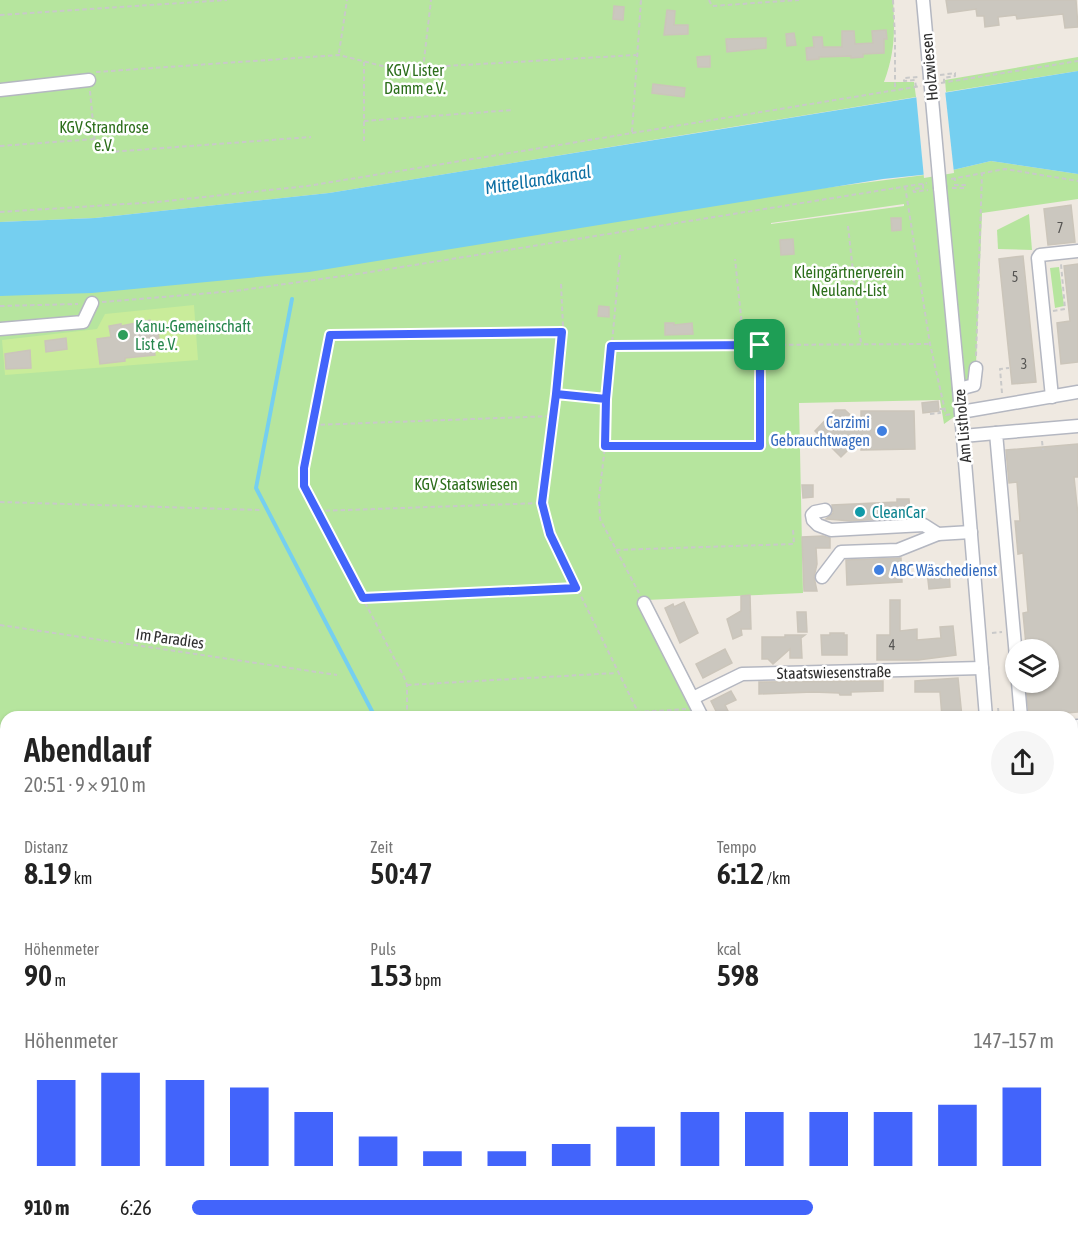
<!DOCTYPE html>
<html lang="de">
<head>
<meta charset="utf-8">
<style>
	:root { --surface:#fff; --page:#f6f6f6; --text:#222; --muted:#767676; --accent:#4264fb }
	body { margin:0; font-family:"Asap Condensed",sans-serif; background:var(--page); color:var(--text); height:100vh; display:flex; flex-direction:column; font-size:22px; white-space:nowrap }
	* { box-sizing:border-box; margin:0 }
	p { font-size:20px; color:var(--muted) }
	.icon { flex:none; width:33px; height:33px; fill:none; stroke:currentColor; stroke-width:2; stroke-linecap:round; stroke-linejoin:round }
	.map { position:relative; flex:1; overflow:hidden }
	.side { position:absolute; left:0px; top:711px; width:1078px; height:531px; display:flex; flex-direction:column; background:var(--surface); border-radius:18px 18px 0 0; box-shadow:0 2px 4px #0004 }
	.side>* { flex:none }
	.fabs { position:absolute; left:1005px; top:639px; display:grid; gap:12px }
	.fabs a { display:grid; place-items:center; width:54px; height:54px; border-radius:50%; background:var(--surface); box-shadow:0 2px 4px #0004; font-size:30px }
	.pin { position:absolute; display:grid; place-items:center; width:51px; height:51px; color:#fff; margin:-26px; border-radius:12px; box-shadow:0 3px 9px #0006 }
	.round { display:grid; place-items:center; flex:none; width:63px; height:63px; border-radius:32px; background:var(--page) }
	.headline { display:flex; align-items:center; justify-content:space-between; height:102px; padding:0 24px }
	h1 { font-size:33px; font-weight:600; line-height:45px }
	.metrics { display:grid; grid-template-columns:repeat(3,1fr); gap:9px; height:102px; padding:6px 24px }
	.metrics div { display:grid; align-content:center }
	.metrics b { font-size:30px; font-weight:600 }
	.metrics small { font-size:16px; font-weight:400 }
	.metrics p { font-size:16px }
	.chart { height:168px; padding:12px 24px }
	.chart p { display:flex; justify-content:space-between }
	.chart svg { width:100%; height:108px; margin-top:6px; stroke:var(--accent); stroke-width:6 }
	ul { padding:0 24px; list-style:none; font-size:20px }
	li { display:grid; grid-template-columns:96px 72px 1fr; align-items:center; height:45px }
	li i { height:15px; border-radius:8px; background:var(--accent) }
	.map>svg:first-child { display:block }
	.industrial { fill:#e3e1e8 }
	.education { fill:#f0e6d1 }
	.green { fill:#b6e59e; fill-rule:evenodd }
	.pitch { fill:#c9ec9a }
	.water { fill:#75cff0 }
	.pier { fill:#efe9e1 }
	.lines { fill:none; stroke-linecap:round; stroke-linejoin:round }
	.stream { stroke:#75cff0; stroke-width:4 }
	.building { fill:#cbc7bf; stroke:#cbc5ba; stroke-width:1.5 }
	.minor-casing { stroke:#b4b7c1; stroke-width:15 }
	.path { stroke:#c9c9c9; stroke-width:2; stroke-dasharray:4.5 3; stroke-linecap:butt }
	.minor { stroke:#fff; stroke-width:12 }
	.minor-bridge-casing { stroke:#b4b7c1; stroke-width:15; stroke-linecap:butt }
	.minor-bridge { stroke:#fff; stroke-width:12 }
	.route-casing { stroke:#fff; stroke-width:12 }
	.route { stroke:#4264fb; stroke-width:8 }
	.leisure-dot { fill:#2e9e5b; stroke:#fff; stroke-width:2 }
	.shop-dot { fill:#3f7fe0; stroke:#fff; stroke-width:2 }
	.culture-dot { fill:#0f9aa8; stroke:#fff; stroke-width:2 }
	.labels { text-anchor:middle; stroke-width:5; stroke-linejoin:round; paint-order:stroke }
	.number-label { font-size:14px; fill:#555452 }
	.street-label { font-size:16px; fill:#2e2e2e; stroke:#fff }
	.park-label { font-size:16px; fill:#2c6e1b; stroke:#fff }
	.leisure-label { font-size:16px; fill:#27864d; stroke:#fff; text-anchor:start }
	.shop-label { font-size:16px; fill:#366cbe; stroke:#fff; text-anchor:end }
	.culture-label { font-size:16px; fill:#0d838f; stroke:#fff; text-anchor:start }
	.water-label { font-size:18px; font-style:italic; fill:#0d6fa3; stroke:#fff }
</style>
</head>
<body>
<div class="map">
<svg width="1078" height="1242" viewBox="0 0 1078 1242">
	<rect width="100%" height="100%" fill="#efe9e1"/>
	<!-- industrial -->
	<path class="industrial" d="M114,1236h412l1,6h-435z"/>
	<!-- education -->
	<path class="education" d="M526,1236h102l3,6h-104z"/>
	<!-- green -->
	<g class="green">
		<path d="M0,0h893c2,31 2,52 -9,82h30l2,15 -587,96 -234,25 -95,4z"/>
		<path d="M1078,57v14l-132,21 -1,-12z"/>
		<path d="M991,161l87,13v25l-96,14 -6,152 -2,20 -15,4 2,23 -17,12 -4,-24 -141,3 4,190 -157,7 -9,4 57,113h-688v257l-6,-1v-678l940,-122zM904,204v2l-133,18v-1z"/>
		<path d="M1029,214l3,36 -34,-1 -1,-19z"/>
		<path d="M1059,267l5,39 -9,2 -5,-40z"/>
		<path d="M1078,1027v75l-5,1v-75z"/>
		<path d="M0,1028l6,1v72l-6,-1z"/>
		<path d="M0,1174l6,1v40l-6,1z"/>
		<path d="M6,1219v17h108l-22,6h-92v-21z"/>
		<path d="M628,1236h301l1,6h-299z"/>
	</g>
	<!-- pitch -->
	<path class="pitch" d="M194,305l4,55 -193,15 -3,-35 95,-11 8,-15z"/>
	<!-- water -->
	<path class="water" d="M1078,71v103l-87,-13 -51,12 -57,6 -574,93 -217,21 -92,3v-74l95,-4 234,-25z"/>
	<!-- pier -->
	<path class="pier" d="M945,90l9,83 -30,5 -8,-84z"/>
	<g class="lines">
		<!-- stream -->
		<path class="stream" d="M292,299l-36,189 119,229"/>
	</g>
	<!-- building -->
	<g class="building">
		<path d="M946,0h130l2,27 -13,1 -2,-14 -46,5 -1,-4 -18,2 1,8 -14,2 -1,-11h-7l-1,-7 -28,4z"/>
		<path d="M614,6l10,1 -1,13 -10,-1z"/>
		<path d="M667,10l8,1 -1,14h14v9l-24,1z"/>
		<path d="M886,30l1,9h-3v14l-21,1v3l-12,1v-2l-32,1v2l-12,1 -1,-12 8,-1 -1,-10h9l1,10h19v-16h12l1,13 18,-1 -1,-12z"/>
		<path d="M794,33l2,12 -9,1 -1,-12z"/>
		<path d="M766,38v10l-39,4 -1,-13z"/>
		<path d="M710,56v11h-12l-1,-10z"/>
		<path d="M653,84l32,4 -1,9 -32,-4z"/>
		<path d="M1071,205l4,37 -27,3 -4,-36z"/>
		<path d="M891,218h10v12l-9,1z"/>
		<path d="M793,239l1,15 -13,1 -1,-15z"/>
		<path d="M1023,256l13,126 -24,2 -13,-125z"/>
		<path d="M1078,264v98l-17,2 -4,-41 13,-2 -6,-55z"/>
		<path d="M599,306l10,1v10l-11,-1z"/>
		<path d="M150,320l1,2h6l2,17 -6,1 2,15 -30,3v3l-25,3 -3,-25 14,-2 -2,-11 12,-2v2z"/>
		<path d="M665,323h9v2l18,-2 1,11 -28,1z"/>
		<path d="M66,338l1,11 -21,3 -1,-11z"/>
		<path d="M30,350l1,18 -25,1 -1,-15z"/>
		<path d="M938,401l1,10 -16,2 -1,-10z"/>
		<path d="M835,410h10l16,15v-14h53l1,38 -54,1v-13l-20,20 -26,-26z"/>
		<path d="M1078,444v33h-4l4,38v197l-49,4 -3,-32 22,-2v-32h-16l-1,-6 -5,1 -3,-32 5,-1 -5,-59 -5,1 -3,-33h5l-3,-39 -8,1 -3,-33z"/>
		<path d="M802,485h11v12l-10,1z"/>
		<path d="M897,499h12l1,12 -16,1v6l-43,3 -25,-2 7,-6 -1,-8 65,-3z"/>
		<path d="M823,536l7,2v10h-14l1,16 -3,13 3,14h-13l-2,-54z"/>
		<path d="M901,558l1,24 -55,3 -1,-25z"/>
		<path d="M949,569l1,18 -21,2 -2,-18z"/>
		<path d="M750,595l1,34h-10l1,6 -9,4 -6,-20 14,-8v-15z"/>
		<path d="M890,600h10v31l17,-2v11l24,-2 -1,-11 13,-1 3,29 -38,5h-41v-25h13z"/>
		<path d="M684,602l14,31 -18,10 -15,-35 8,-4 1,3z"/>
		<path d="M797,612h9l1,20h-9z"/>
		<path d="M830,633h14v2h3v20h-25l-1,-20h9z"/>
		<path d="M785,635h20l-4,3 1,20h-12v-9l-17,15 -5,-5h-6v-22h23z"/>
		<path d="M725,649l7,14 -29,15 -7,-14z"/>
		<path d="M958,678l4,39h-20l-2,-25h-25v-11z"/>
		<path d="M883,681v10l-32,1v3h-11l-1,-2 -26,-1 -54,2v-12z"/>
		<path d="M731,691l5,9 -11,5 6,12h-12l-8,-16z"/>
	</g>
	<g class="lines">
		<defs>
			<g id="minor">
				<path d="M923,0l7,77"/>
				<path d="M0,90l89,-10"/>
				<path d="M940,188l19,201 27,328"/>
				<path d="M0,329l83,-7 9,-19"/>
				<path d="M959,389l15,-4 2,-17"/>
				<path d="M1052,397l-14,-139 2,-3 38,-4"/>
				<path d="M961,412l117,-20"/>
				<path d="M963,436l33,-3"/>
				<path d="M825,510l-10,2 -3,3 1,5 5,5 13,5 93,-5 14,9 33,-2"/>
				<path d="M822,577l19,-25 57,-2 40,-16"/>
				<path d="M644,603l58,114"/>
				<path d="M1016,657l-20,-224 82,-7"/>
				<path d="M1018,682l3,35"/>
				<path d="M693,698l49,-24 240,-6"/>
				<path d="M1072,727l6,-1"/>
				<path d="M1072,768l6,1"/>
				<path d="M0,1023l6,1"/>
				<path d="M0,1114l6,6"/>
				<path d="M202,1236l44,2"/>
				<path d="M352,1236l1,6"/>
				<path d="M517,1236v6"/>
				<path d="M615,1236l1,6"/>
				<path d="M1054,1236v6"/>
				<path d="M123,1242l20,-6"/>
				<path d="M187,1242l3,-6"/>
				<path d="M1023,1242l21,-6"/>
			</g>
		</defs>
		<!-- minor casing -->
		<use href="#minor" class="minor-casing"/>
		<!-- path -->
		<g class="path">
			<path d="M709,0l3,6 87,-6"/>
			<path d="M893,0l2,37v52"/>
			<path d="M0,15l227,-15"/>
			<path d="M339,53l8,-53"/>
			<path d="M423,69l8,-69"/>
			<path d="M96,72l243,-17 55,14 242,-14"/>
			<path d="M940,75l15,-2v3l-11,2v4"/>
			<path d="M941,83l137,-22"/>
			<path d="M916,87l-1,-7 -11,1v-3l15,-1"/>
			<path d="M90,91l5,53 15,8 201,-15"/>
			<path d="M364,121l149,-11"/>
			<path d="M632,132l9,-132"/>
			<path d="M364,141v-79"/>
			<path d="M0,146l95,-7"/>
			<path d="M951,179l54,-10 73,12"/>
			<path d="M923,184v4l-10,1 1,3 14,-2"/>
			<path d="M905,186l25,158 16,71 5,-1"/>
			<path d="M952,188h13v-3h-10v-7"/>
			<path d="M0,212l157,-10 150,-16 614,-100"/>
			<path d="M848,226l13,118"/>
			<path d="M620,255l-13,144 -2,47 -6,51 1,22 39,74"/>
			<path d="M561,284l2,42 -21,177 4,22 92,187 48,-3"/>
			<path d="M102,302l133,-11 129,-18 563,-90"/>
			<path d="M0,306l78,-2"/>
			<path d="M1053,311l12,-2 -4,-45"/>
			<path d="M744,345l186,-1"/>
			<path d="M760,345l1,101"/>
			<path d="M611,346l133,-1 -9,-86"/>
			<path d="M976,356l6,-183"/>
			<path d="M1002,393l-2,-24 9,-1"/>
			<path d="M556,394l51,5"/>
			<path d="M930,414l10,-1 -1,-4h6"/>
			<path d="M313,425l240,-9"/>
			<path d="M1042,441l1,9"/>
			<path d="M605,446l188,-1"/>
			<path d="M0,502l260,8"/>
			<path d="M318,511l224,-8"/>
			<path d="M616,550l178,-6 -1,-14"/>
			<path d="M363,598l213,-10"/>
			<path d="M0,625l337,50"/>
			<path d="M992,633l10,-1"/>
			<path d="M407,685l209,-12"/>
			<path d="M998,708l1,9"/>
			<path d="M407,717v-32l-3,-8 -100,-191v-18l26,-133 232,-3"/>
			<path d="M0,914l6,1"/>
			<path d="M1072,1040h6"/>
			<path d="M0,1072l6,1"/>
			<path d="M0,1087h1"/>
			<path d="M633,1236l3,6"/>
			<path d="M760,1236l2,6"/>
			<path d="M634,1239l7,-3"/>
			<path d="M11,1242l16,-6"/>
			<path d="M61,1242l19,-6"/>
		</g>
		<!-- minor -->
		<use href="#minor" class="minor"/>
		<defs>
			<path id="minor-bridge" d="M930,77l10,111"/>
		</defs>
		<!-- minor-bridge casing -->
		<use href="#minor-bridge" class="minor-bridge-casing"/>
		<!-- minor-bridge -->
		<use href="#minor-bridge" class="minor-bridge"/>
	</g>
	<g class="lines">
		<defs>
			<path id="route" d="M760,345l-149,1 -5,53 -50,-5 -14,109 8,31 26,54 -213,10 -59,-112v-18l26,-133 232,-3 -6,62 50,5 -1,47h155v-101"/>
		</defs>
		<!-- route casing -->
		<use href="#route" class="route-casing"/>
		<!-- route -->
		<use href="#route" class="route"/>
	</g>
	<!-- markers -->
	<circle class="leisure-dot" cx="123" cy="335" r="6"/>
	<g class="shop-dot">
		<circle cx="882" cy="431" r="6"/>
		<circle cx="879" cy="570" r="6"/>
	</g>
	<circle class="culture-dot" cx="860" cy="512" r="6"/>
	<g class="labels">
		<!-- number labels -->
		<g class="number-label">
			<text x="1060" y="233">7</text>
			<text x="1015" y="282">5</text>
			<text x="1024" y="369">3</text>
			<text x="892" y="650">4</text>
		</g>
		<!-- street labels -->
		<g class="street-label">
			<text transform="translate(929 67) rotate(-95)" y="6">Holzwiesen</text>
			<text transform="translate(962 426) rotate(-95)" y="6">Am Listholze</text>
			<text transform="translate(170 638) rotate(8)" y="6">Im Paradies</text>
			<text transform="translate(834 672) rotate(-1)" y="6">Staatswiesenstraße</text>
		</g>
		<!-- park labels -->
		<g class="park-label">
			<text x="415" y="76">KGV Lister<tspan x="415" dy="18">Damm e.V.</tspan></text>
			<text x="104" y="133">KGV Strandrose<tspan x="104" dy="18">e.V.</tspan></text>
			<text x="849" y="278">Kleingärtnerverein<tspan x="849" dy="18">Neuland-List</tspan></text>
			<text x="466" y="490">KGV Staatswiesen</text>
		</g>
		<!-- leisure labels -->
		<g class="leisure-label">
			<text x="135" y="332">Kanu-Gemeinschaft<tspan x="135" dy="18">List e.V.</tspan></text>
		</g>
		<!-- shop labels -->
		<g class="shop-label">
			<text x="870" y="428">Carzimi<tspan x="870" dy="18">Gebrauchtwagen</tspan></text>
			<text x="891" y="576" text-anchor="start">ABC Wäschedienst</text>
		</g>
		<!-- culture labels -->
		<g class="culture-label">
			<text x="872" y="518">CleanCar</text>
		</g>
		<!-- water labels -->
		<g class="water-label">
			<text transform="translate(538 180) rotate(-9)" y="6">Mittellandkanal</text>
		</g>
	</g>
</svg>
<div class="fabs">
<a><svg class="icon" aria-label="layers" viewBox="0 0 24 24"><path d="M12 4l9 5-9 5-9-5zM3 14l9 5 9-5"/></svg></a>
</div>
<div class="pin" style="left:760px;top:345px;background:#1e9e55"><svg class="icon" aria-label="arrive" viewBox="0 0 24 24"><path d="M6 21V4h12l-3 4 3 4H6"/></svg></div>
<section class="side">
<div class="headline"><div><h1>Abendlauf</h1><p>20:51 · 9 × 910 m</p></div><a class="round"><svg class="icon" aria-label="share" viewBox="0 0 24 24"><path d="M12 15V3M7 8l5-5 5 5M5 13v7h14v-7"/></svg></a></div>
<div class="metrics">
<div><p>Distanz</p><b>8.19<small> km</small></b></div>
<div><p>Zeit</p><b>50:47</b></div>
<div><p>Tempo</p><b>6:12<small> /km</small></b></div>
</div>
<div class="metrics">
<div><p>Höhenmeter</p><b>90<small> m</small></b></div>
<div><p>Puls</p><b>153<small> bpm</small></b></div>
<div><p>kcal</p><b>598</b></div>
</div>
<div class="chart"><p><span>Höhenmeter</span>147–157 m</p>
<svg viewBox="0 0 160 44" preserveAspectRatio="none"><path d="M5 44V9M15 44V6M25 44V9M35 44V12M45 44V22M55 44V32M65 44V38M75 44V38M85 44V35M95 44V28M105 44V22M115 44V22M125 44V22M135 44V22M145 44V19M155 44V12"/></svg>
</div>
<ul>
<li><b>910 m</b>6:26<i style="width:72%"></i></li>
</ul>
</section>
</div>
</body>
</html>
